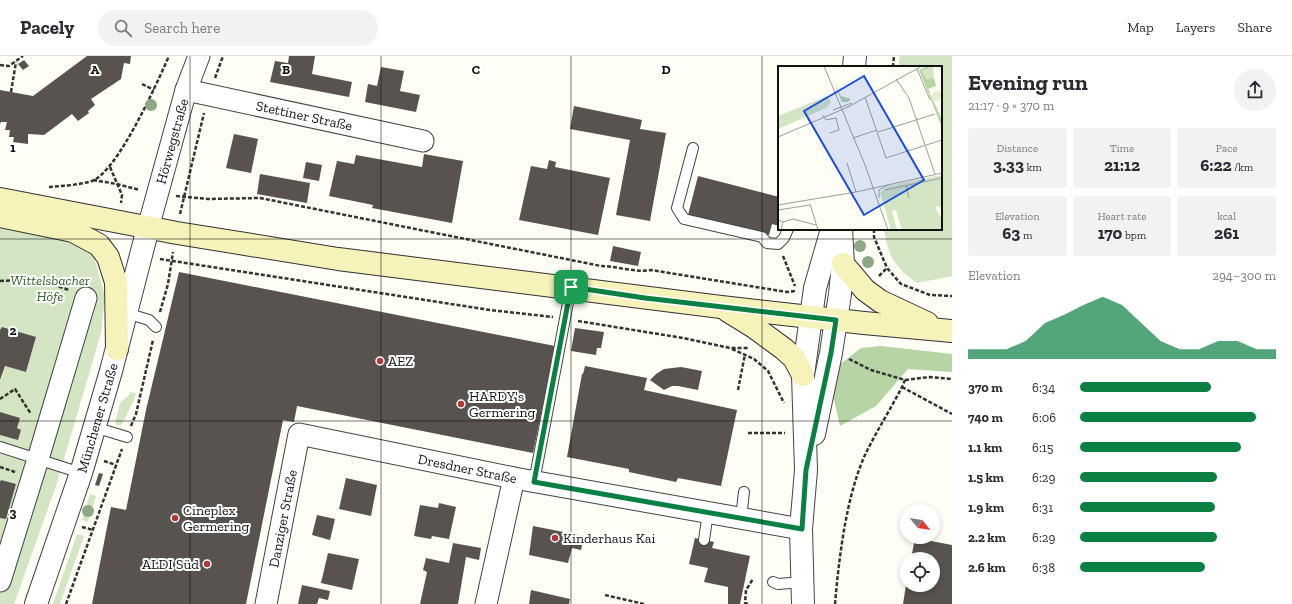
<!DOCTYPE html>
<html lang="en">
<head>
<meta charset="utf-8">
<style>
	:root { --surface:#fff; --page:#f2f2f3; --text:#2b2b33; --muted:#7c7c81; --line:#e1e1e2; --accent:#0b8043 }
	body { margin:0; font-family:"Zilla Slab",serif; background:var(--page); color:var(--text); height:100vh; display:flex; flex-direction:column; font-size:15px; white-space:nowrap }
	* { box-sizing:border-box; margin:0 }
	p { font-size:13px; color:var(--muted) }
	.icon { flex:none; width:22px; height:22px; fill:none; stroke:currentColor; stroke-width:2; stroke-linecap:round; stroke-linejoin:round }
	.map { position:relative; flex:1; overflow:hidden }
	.details { display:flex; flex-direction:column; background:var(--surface); width:340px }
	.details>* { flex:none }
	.needle { width:26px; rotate:120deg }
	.tools { position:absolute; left:900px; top:448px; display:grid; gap:8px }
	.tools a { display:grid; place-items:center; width:40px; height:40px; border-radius:50%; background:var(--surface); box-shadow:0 2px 6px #0003; font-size:20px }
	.pin { position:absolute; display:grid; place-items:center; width:34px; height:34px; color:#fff; margin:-17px; border-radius:8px; box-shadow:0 2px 6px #0006 }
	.round { display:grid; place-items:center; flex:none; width:42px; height:42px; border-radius:21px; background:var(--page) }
	.head { display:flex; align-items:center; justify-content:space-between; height:68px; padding:0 16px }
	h1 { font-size:22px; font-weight:700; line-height:30px }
	.stats { display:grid; grid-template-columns:repeat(3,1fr); gap:6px; height:68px; padding:4px 16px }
	.stats div { display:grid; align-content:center; border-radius:4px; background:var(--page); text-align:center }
	.stats b { font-size:17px; font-weight:700 }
	.stats small { font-size:11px; font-weight:400 }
	.stats p { font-size:11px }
	.chart { height:112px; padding:8px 16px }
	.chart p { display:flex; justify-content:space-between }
	.chart svg { width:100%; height:72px; margin-top:4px; fill:var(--accent); opacity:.7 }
	ul { padding:0 16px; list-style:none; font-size:13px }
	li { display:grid; grid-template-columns:64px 48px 1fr; align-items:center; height:30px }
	li i { height:10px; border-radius:5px; background:var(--accent) }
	header { display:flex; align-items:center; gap:24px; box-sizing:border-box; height:56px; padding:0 20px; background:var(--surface); border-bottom:1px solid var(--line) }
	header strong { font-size:19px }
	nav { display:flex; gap:22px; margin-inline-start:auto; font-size:14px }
	.search { width:280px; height:36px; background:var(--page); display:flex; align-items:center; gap:10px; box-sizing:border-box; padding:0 14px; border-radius:22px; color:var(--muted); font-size:15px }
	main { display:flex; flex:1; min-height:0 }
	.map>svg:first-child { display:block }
	.green { fill:#d3e5c2 }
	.forest { fill:#b7d4a4 }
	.building { fill:#58534e }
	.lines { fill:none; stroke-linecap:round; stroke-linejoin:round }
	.service-casing { stroke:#444; stroke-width:12 }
	.minor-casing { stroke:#444; stroke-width:23 }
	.tertiary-casing { stroke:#444; stroke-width:24 }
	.secondary-casing { stroke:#333; stroke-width:24 }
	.path { stroke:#333; stroke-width:2.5; stroke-dasharray:4 2; stroke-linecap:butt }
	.service { stroke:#fff; stroke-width:10 }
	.minor { stroke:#fff; stroke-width:21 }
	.tertiary { stroke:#fff; stroke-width:22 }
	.secondary { stroke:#f5f2ba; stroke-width:22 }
	.tree { fill:#8da885 }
	.route-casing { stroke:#fff; stroke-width:8 }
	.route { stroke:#0b8043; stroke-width:5 }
	.grid { fill:none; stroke:#111; stroke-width:1; stroke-opacity:0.55 }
	.poi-dot { fill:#b03a39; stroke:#fff; stroke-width:1.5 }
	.labels { text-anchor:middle; stroke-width:4; stroke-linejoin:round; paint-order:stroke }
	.street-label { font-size:14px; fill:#111; stroke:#fff }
	.park-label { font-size:14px; font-style:italic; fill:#316228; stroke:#fff }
	.poi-label { font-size:14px; fill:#111; stroke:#fff; text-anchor:start }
	.inset-road { fill:none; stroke:#9f9f9a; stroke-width:1 }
	.view { fill:#1d4ed8; fill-opacity:0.15; stroke:#1d4ed8; stroke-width:2 }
	.inset-edge { fill:none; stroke:#111; stroke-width:2 }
	.grid-label { font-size:13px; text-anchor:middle; font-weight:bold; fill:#111; stroke:#fff; stroke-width:4; stroke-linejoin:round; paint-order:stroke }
</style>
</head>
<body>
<header>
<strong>Pacely</strong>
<div class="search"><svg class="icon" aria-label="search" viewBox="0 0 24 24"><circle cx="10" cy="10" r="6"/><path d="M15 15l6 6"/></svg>Search here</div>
<nav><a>Map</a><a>Layers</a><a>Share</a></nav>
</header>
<main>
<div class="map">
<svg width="952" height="548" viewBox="0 0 952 548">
	<rect width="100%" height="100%" fill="#fefdf6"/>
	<!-- green -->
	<g class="green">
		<path d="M900,0h52v220l-35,7c-22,-15 -29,-27 -33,-54h57v-162h-43z"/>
		<path d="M0,166l70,14 22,15 13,45 -4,37 -45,153 -42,118h-14v-222l5,-16 21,6 10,-34 -34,-11 -2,3z"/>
		<path d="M130,336l6,1 -2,7 -12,24 -4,2 -3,-3 5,-20 10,-9z"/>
		<path d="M90,438l6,2 -8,26 -6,-2z"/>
		<path d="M77,478l7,2 -24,68h-7z"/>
	</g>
	<!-- forest -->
	<path class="forest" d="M881,290l71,8v18l-44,-3 -32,37 -36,20 -7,-31 5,-29 23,-18z"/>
	<!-- building -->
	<g class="building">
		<path d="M87,0h44l-1,8 -6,-1 -3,16 -30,20 4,6 -7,6 1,2 -11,8 -6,-7 -28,21 -16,-1v10l-15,-2 1,-5h-5l1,-7h-5l2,-8h-6l-1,2v-34l33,6z"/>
		<path d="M289,0h26l-3,18 40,8 -3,15 -79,-15 5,-21 13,2z"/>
		<path d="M24,4l5,6 -6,4 -5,-6z"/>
		<path d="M381,11l23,4 -4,20 20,4 -4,17 -51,-10 3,-18 9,2z"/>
		<path d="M574,50l68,14 -2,9 26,4 -16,88 -34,-6 14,-75 -60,-11z"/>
		<path d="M234,78l24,5 -7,34 -25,-5z"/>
		<path d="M424,98l39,7 -11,62 -80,-15 1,-3 -44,-9 8,-35 17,3 2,-9 66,12z"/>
		<path d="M549,104l7,2 -1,5 55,11 -12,57 -79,-15 12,-54 16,3z"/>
		<path d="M306,106l16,3 -3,16 -16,-3z"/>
		<path d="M260,118l50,9 -3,20 -50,-9z"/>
		<path d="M698,120l81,21 -1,3 1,1v25l-7,-2 -3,11 -81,-20z"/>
		<path d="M613,190l28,6 -3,14 -28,-5z"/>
		<path d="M179,216l376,74 -22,107 -236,-47 -3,16 -11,-2 -37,184h-154l19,-97 15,3 20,-100z"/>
		<path d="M2,271l34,10 -10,35 -21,-6 -5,14v-50z"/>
		<path d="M575,272l29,4 -3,16h-4l-1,7 -25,-4z"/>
		<path d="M585,310l62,12 -3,12 93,20 -16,76 -43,-8 -2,4 -47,-10v-3l-62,-12 15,-83h1z"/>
		<path d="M681,311l21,4 -4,19 -20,-4h-6l-8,4 -14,-10 6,-6 8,-5z"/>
		<path d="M0,356l20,6 -3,10 4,2 -3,10 -18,-5z"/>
		<path d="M99,417l4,1 -4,12 -4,-1z"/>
		<path d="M346,422l31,7 -6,31 -32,-7z"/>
		<path d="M1,424l15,4 -10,35 -6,-1v-36z"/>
		<path d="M439,447l17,4 -7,32 -17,-3 -1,3 -17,-3 6,-31 18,3z"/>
		<path d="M317,459l18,4 -5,21 -18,-5z"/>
		<path d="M533,470l51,10 -3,14 -9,-2 -4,15 -39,-8z"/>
		<path d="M695,482l19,4 -2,6 38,8 -10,48h-12v-17l-24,-5 4,-14 -19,-4z"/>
		<path d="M915,482l37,7v59h-49l3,-19h27v-26h-22z"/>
		<path d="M453,487l28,5 -2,12 -13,-3 -8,47h-38l7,-32 -4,-2 3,-12 23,5z"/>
		<path d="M328,497l31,6 -7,31 -31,-7z"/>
		<path d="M302,529l28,6 -2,9 -9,-2 -2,6h-19z"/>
		<path d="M531,534l39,9 -1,5h-40z"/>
	</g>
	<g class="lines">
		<defs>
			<g id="service">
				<path d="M693,92l-16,60 7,11 78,18 5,6 11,1 6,-6 4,-9"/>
				<path d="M126,257l23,7 7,7"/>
				<path d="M94,371l33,10"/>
				<path d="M0,391l81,26"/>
				<path d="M534,426l37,-195"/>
				<path d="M741,462l3,-26"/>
				<path d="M704,484l4,-28"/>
				<path d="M773,526l5,2 25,-2"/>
			</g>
			<g id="minor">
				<path id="s1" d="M186,34l237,51"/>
				<path id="s2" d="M148,172l38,-138 13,-34"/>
				<path d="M0,525l38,-122 48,-161"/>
				<path id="s3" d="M266,548l33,-170 215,44 287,51"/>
				<path d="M486,548l28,-126"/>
			</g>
			<g id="tertiary">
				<path d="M854,11l1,-11"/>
				<path d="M814,378l17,-81 9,-59 3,-30 -2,-35"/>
				<path id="s4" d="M36,548l45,-131 30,-102 37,-143"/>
				<path d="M803,548l-2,-75 5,-59 -3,-95 12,-87 17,-59"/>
			</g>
			<g id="secondary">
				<path d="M0,143l177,34 161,26 383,48 143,16 88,8"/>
				<path d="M0,160l73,15 26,14 9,12 8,25 1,67"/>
				<path d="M843,208l22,26 15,11 47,22"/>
				<path d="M728,255l26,16 30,22 10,9 9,17"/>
			</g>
		</defs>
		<!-- service casing -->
		<use href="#service" class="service-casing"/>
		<!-- minor casing -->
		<use href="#minor" class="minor-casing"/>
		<!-- tertiary casing -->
		<use href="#tertiary" class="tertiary-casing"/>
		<!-- secondary casing -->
		<use href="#secondary" class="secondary-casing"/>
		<!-- path -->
		<g class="path">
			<path d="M0,9l9,1 14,-10"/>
			<path d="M893,11l1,-11"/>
			<path d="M215,22l8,-22"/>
			<path d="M142,28l12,6"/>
			<path d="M11,36l5,-30"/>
			<path d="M110,111l12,28 -1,8"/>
			<path d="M93,124l24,4 23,6"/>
			<path d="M49,131c14,-1 30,-2 43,-6 26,-10 65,-98 77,-125"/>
			<path d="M176,140l32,3 52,-1 341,68c16,0 34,7 50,4l136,22 8,-1"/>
			<path d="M180,158l24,-101"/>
			<path d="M874,173v8l13,31 14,16 29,11 22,1"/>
			<path d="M783,200l12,30"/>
			<path d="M160,203l330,51 63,7"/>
			<path d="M879,220l8,-8"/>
			<path d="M0,225l35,-2 34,11"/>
			<path d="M160,256l8,-28 5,-32"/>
			<path d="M578,265l105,17 47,10h18"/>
			<path d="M732,293l22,10 14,12 16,32"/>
			<path d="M849,303l22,11 34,10 25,-3 22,2"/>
			<path d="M902,331l50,27"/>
			<path d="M738,334l7,-36"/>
			<path d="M0,343l15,-10 16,25"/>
			<path d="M131,370l5,-12 17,-74"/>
			<path d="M748,377h37"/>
			<path d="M104,405l12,4"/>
			<path d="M0,411l15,5"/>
			<path d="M82,471l11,3"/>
			<path d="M605,539l39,9"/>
			<path d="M66,548l56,-155"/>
			<path d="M748,548l-3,-1 1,-13 7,-11"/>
			<path d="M835,548c4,-46 11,-107 30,-149 11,-23 25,-45 37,-68l3,-7"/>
		</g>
		<!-- service -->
		<use href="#service" class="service"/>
		<!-- minor -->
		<use href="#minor" class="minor"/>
		<!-- tertiary -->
		<use href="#tertiary" class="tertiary"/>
		<!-- secondary -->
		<use href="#secondary" class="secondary"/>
	</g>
	<!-- trees -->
	<g class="tree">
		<circle cx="151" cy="49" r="6"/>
		<circle cx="860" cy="190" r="6"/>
		<circle cx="868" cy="206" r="6"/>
		<circle cx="88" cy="455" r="6"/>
	</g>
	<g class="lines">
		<defs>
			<path id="route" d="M571,231l74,11 191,22 -5,33 -25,117 -4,59 -268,-47z"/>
		</defs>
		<!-- route casing -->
		<use href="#route" class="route-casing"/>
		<!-- route -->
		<use href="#route" class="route"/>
	</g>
	<!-- grid -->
	<path class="grid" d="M190,0v548M381,0v548M571,0v548M762,0v548M0,183h952M0,365h952"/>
	<!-- markers -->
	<g class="poi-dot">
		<circle cx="380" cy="305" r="4"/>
		<circle cx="461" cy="348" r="4"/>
		<circle cx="175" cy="462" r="4"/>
		<circle cx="555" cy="482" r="4"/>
		<circle cx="207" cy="508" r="4"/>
	</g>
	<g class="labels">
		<!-- street labels -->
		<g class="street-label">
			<text dy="5" stroke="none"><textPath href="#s1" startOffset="121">Stettiner Straße</textPath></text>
			<text dy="5" stroke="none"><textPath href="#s2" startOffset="90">Hörwegstraße</textPath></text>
			<text dy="5" stroke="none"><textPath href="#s4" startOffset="196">Münchener Straße</textPath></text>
			<text dy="5" stroke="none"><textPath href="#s3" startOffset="345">Dresdner Straße</textPath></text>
			<text dy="5" stroke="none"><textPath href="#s3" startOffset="87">Danziger Straße</textPath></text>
		</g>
		<!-- park labels -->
		<g class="park-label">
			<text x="50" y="229">Wittelsbacher<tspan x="50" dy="16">Höfe</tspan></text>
		</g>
		<!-- poi labels -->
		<g class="poi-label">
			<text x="388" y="310">AEZ</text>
			<text x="469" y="345">HARDY's<tspan x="469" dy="16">Germering</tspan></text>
			<text x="183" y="459">Cineplex<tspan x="183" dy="16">Germering</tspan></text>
			<text x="563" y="487">Kinderhaus Kai</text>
			<text x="199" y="513" text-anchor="end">ALDI Süd</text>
		</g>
	</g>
	<!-- overview -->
	<g transform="translate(778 10)">
		<rect width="164" height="164" fill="#fefdf6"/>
		<path d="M152,0h3l1,12 -7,3 -7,-10zM49,30l4,6 -5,6 -48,21v-13zM164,109v39l-2,-8 -5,1 7,13v10h-40l-6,-20 -4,1 5,19h-6l-11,-38 8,-6z" fill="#d3e5c2"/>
		<path d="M149,0h5l-11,5 6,9 7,-2 2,8 -8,3 14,31 -1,5 -22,-55zM56,17l7,13 10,3 -3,3h-6z" fill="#b7d4a4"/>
		<path d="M154 30a5 5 0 1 1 10 0a5 5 0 1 1-10 0Z" fill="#e3eed3"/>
		<path class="inset-road" d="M46,0l41,99 23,65M139,3l13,31M118,13l13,19 26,76M87,31l21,61 56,-18M55,44l19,-7M45,49l3,5 10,-2 3,12 -9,3M100,66l57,-18M0,71l70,-30 74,-41M75,72l24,-8M69,97l9,29M128,119l3,13M107,124l57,-12M101,132v-8l10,-6M32,138l8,26M0,139l78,-13 86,-19M0,144l32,-5M0,154l5,2 -2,8M5,156l10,-3 23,6"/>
		<path class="view" d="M86,10l60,104 -60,35 -60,-104z"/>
		<rect width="164" height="164" class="inset-edge"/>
	</g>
	<g class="grid-label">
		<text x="95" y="18">A</text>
		<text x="286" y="18">B</text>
		<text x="476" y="18">C</text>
		<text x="666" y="18">D</text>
		<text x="13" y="96">1</text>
		<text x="13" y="279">2</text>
		<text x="13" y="461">3</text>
	</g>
</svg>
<div class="tools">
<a><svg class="needle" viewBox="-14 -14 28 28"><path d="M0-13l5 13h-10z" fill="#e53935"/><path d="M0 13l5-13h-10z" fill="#7c7c81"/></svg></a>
<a><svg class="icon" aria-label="locate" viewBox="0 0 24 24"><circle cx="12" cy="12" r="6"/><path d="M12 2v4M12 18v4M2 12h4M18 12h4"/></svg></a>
</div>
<div class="pin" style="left:571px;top:231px;background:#1e9e55"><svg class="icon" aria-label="arrive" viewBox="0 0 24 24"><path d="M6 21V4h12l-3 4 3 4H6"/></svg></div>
</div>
<section class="details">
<div class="head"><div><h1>Evening run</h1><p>21:17 · 9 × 370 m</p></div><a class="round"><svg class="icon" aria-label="share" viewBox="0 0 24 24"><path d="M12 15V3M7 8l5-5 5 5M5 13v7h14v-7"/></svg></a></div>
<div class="stats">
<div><p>Distance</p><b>3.33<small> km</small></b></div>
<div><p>Time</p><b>21:12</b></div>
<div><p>Pace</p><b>6:22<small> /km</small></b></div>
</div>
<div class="stats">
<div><p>Elevation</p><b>63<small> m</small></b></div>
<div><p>Heart rate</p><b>170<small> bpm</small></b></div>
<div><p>kcal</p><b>261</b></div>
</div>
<div class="chart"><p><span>Elevation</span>294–300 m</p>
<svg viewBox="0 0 160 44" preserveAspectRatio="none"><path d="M0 44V38L10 38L20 38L30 33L40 22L50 17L60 11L70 6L80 11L90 22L100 33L110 38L120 38L130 33L140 33L150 38L160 38V44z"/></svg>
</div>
<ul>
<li><b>370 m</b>6:34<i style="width:67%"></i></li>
<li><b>740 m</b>6:06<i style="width:90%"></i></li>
<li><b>1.1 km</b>6:15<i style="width:82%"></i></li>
<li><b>1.5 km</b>6:29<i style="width:70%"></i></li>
<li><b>1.9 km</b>6:31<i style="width:69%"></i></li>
<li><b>2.2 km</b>6:29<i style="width:70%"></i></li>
<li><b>2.6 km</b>6:38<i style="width:64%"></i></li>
</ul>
</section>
</main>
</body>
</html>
